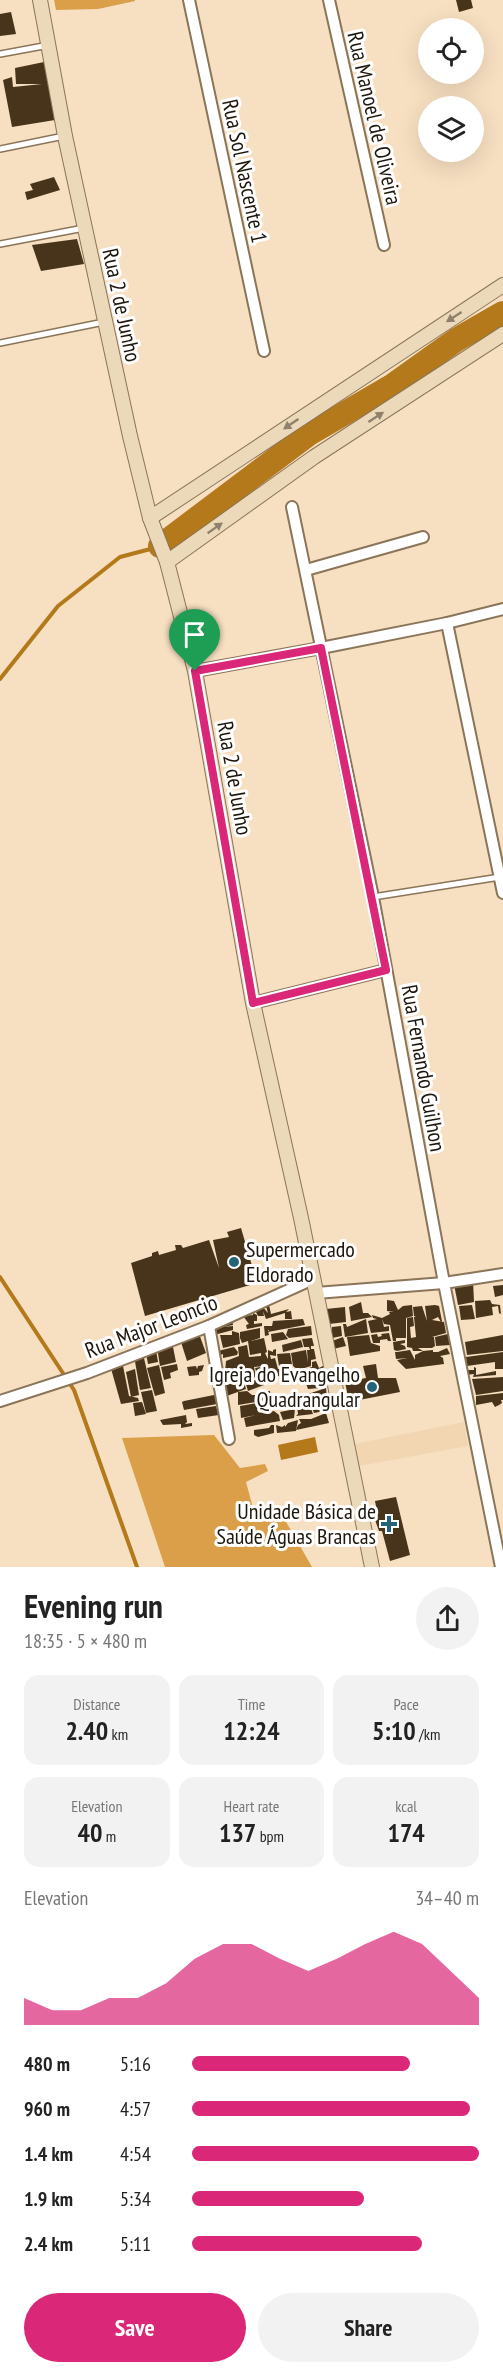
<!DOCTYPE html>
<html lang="en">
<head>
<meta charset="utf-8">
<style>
	:root { --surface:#fff; --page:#f2f2f2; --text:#222; --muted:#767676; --accent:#db2777 }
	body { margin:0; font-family:"PT Sans Narrow",sans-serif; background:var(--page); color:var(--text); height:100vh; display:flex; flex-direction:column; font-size:22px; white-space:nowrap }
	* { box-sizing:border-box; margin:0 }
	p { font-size:20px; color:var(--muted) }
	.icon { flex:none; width:33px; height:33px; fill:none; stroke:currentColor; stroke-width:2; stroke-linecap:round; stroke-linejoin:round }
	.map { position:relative; height:1567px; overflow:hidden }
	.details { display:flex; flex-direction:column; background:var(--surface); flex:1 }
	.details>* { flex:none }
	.buttons { position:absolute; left:418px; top:18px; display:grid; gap:12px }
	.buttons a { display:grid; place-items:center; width:66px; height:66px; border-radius:50%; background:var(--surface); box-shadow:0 6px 24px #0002; font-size:30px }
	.pin { position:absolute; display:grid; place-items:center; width:51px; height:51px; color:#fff; margin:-62px -26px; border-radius:50% 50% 50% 0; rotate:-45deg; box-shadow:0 0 6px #0007 }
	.pin .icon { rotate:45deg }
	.round { display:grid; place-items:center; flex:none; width:63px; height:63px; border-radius:32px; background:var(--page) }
	.head { display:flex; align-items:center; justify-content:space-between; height:102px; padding:0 24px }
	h1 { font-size:33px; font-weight:700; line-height:45px }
	.figures { display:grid; grid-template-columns:repeat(3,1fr); gap:9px; height:102px; padding:6px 24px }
	.figures div { display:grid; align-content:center; border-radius:15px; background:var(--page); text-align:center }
	.figures b { font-size:26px; font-weight:700 }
	.figures small { font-size:16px; font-weight:400 }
	.figures p { font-size:16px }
	.chart { height:168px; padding:12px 24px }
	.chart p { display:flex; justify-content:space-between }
	.chart svg { width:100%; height:108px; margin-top:6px; fill:var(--accent); opacity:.7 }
	.cta { display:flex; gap:12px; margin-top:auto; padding:12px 24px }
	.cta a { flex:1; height:69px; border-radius:36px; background:var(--accent); color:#fff; font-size:24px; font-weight:700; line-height:69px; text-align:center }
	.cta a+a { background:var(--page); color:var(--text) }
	ul { padding:0 24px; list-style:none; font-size:20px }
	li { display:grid; grid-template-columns:96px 72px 1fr; align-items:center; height:45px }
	li i { height:15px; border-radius:8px; background:var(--accent) }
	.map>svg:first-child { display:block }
	.built { fill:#f2d6b1 }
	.forest { fill:#db9f49 }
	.water { fill:#b3791a }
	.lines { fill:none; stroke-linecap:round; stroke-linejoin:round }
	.stream { stroke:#b3791a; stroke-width:4 }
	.river { stroke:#b3791a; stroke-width:24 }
	.building { fill:#47341a }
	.lane-casing { stroke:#8a7559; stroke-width:8 }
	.street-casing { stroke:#8a7559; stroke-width:14 }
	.secondary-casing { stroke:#8a7559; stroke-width:16 }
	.lane { stroke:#fff; stroke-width:5 }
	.street { stroke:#fff; stroke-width:10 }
	.secondary { stroke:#ebd9b9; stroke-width:14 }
	.oneway { fill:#8f816b }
	.route-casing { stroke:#fff; stroke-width:12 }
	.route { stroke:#db2777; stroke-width:8 }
	.poi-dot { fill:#246479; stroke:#fff; stroke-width:2 }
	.labels { text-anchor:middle; stroke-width:6; stroke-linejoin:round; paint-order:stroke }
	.street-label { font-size:22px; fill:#1e160b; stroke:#fff }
	.poi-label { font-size:22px; fill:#1e160b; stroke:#fff; text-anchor:end }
</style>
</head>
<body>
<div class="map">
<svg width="503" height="1567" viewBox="0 0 503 1567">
	<rect width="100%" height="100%" fill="#f7dfc1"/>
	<!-- built -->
	<path class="built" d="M464,1422l4,24 -109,20 -5,-22z"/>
	<!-- forest -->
	<g class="forest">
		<path d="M54,0h81v1l-37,8 -42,1z"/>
		<path d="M214,1435l26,33 25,-4 3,7 -22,11 10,37 29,1 27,47h-147l-43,-129z"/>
	</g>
	<!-- water -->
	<path class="water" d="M315,1437l3,15 -37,8 -3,-15z"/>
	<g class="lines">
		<!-- stream -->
		<g class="stream">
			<path d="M0,679l58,-73 62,-49 38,-10"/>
			<path d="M0,1277l74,113 63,177"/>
		</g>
		<!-- river -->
		<path class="river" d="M160,546l149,-112 84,-49 63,-45 47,-27"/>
	</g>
	<!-- building -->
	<g class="building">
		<path d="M456,0h15l2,8 -14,4z"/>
		<path d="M11,12l5,22 -16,2v-22z"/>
		<path d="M44,62l11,58 -43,7 -9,-47 9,-3 1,10 29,-3h-26l-1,-16z"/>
		<path d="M54,177l6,13 -33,10 -2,-8 8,-2 -3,-6z"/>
		<path d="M77,239l7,25 -43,7 -9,-26z"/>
		<path d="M241,1228l16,55 -112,33 -14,-53 21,-7v-3l6,-2 1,4 17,-5 -1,-5h6l2,3 26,-8 10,28 -6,-28 16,-3 -2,-5z"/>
		<path d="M473,1281l1,21 -16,3 -4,-21z"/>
		<path d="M503,1285v10l-8,2 -2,-11z"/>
		<path d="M387,1300l7,1 4,9 5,-4 9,-1 1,11 -7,2v20h-10v3h-3l-3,-16 -6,-1 -2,-5 2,8 5,-1v5l-18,2 -3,-12 9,-2 -4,-1 -1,-3 10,3 8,-4 -1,-2h5l-7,-1z"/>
		<path d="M490,1300l2,4 8,1 1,9 -2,-1 -1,-7 -6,1 1,8 -17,3 -1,-17z"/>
		<path d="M361,1302l2,11h5l4,4 -21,4 -2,-14z"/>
		<path d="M269,1305l2,9 18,-5 -3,3 5,-1 1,8h-7v-6l-19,6 -3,-8 1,5h-6l-3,-6 8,-3 5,6 -2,-7z"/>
		<path d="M435,1305l4,1 3,15 -1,1 -3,-5 -6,3 12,2 2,11 -14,4h2l1,9 -3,2h-14l5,3h-10l-1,-3 -5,-1v-29l6,-1 1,9 -4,1 1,11 5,-1 -2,-20 2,-1h-2l-1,-9 9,-1 5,15 -2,-15z"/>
		<path d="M472,1305l3,14 -14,1 -2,-14z"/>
		<path d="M345,1307l1,15 -17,2 -3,-15z"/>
		<path d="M253,1313l4,2v6h-3v3l8,-1v3l-15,3 -1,-4 3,-1 -6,-8 10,-1z"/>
		<path d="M232,1319l1,6 -10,2 10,-1v4l-19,5 -1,-7z"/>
		<path d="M303,1319l2,6 -37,7 1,-2h-1l1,5 -4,1 -1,-10h8l1,-5z"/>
		<path d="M366,1319l2,14 -23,4 -2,-13h3l1,3z"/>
		<path d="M311,1326l1,9 -23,3 -3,-3 2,-6z"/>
		<path d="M341,1326l1,10 -10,2v-11z"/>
		<path d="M260,1328v10l-9,3 13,-3 3,14 -2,1 3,6v-9l5,2v-2l3,-1v7l-6,-1 1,4 4,-1 3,11 11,-1 1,3h4l12,-2 6,-2v-5l4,-1 3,7 4,-2v8l-5,-1v2l-16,3v5l-3,-5 -19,4 -1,-6 -10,2 -2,-2 5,-1 1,2 3,-6 -10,2 -2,-7 -10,1 2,10 -26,4 -1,-11 1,12 -8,1 -1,-10 4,-1 1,-11 13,-5 -1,-9 9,-2 2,12 12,-1v-3l-11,2 -2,-14 -6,2 -2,-5v-6z"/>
		<path d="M198,1331l8,22 -19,8 -7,-22z"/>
		<path d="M232,1331l7,2 1,11 -17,4 -3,-13h12z"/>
		<path d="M283,1332l5,7 -16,3 -1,-8z"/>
		<path d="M389,1333l2,8h-3l-1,-2 -7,1v3h-7l-2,-8 6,-1 1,3 4,-1 -1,-2z"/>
		<path d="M448,1334l2,11 -14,1 -1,-9z"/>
		<path d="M369,1335l2,8 9,3v5l-30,5 -3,-19z"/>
		<path d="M503,1335v16l-36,4 -2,-13z"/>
		<path d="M343,1337l3,9 -13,3 -1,-8z"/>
		<path d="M312,1338l2,8h-3v3h3l2,10 -5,1v6l-13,4 -5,-4 -2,-13 15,-3 2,13 -1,-13h3l-1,-3h-5l-2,-8z"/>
		<path d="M301,1340l2,7 -20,5 -1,-7z"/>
		<path d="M405,1340v3l-5,1 5,2 1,3 -9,2 -3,-1 -1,-8z"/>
		<path d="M172,1342l4,20 -16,4 -3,-19z"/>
		<path d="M234,1347l4,5 -1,3 -14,3v-4l-5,2v-5z"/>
		<path d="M447,1348l3,6 -10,2 3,2 1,6 -38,5 -9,-9 11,-2 -12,1 -1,-7h2l13,-2 5,10v-5l8,-4 10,-1v2h5z"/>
		<path d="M156,1350l2,12 -10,2 -2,-11z"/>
		<path d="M503,1352v17h-8v-7l-28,4 -1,-9z"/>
		<path d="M290,1353l2,11 -13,2 -2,-12z"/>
		<path d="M143,1354l8,34 -11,2 -6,-34z"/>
		<path d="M122,1361l7,35 9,2 1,3 -18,3 -11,-39z"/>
		<path d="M177,1364l1,6 -8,3 1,5 -7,2 -3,-13z"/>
		<path d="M376,1364l2,14h18l4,14 -51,10 -4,-20 21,-4 -3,-12z"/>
		<path d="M159,1365l6,28 -10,3 -8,-28z"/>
		<path d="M204,1365l-2,6 -3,1v3l-10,1 -2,-9 9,-1 1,3 1,-3z"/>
		<path d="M260,1367l3,6h3l-2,4h-3v-4l-2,3 5,9 -16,6 -3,-10 14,-1 -4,-12z"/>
		<path d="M474,1367l2,1v7l20,-4v4l-23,2 1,-3 -8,1v-5h8z"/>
		<path d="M135,1369l4,26 -8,2 -5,-25z"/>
		<path d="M318,1376l2,12 -12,1 -4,-11z"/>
		<path d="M503,1377v14l-27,4 -4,-16z"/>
		<path d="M244,1382l2,7 -22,8 -1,-12z"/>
		<path d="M326,1388l1,10 -26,6 -2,-7z"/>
		<path d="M152,1390l5,21 -11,2 -5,-21z"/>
		<path d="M247,1391l5,4h3l1,7 -18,3v-13z"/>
		<path d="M267,1391h3l1,9 -14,1 -1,-8 9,2z"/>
		<path d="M503,1393v7h-2l1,3 -3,2 -4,2 -3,-5 -16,3v-9z"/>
		<path d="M214,1395l2,2 1,7 -33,6 -2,-8 2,-1z"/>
		<path d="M285,1396l5,4 1,7 -12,1 -2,-11z"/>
		<path d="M320,1400h7l2,10 -15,3 -4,-10z"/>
		<path d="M142,1402l4,12 -11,2 -2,-13z"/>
		<path d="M257,1403l1,5v-5h12v9l4,-1 5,4 1,6 -34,6 -2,-9 12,-3 -15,3 -1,-12z"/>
		<path d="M309,1403l4,11 -17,2 2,-2 -1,-8z"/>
		<path d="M216,1406l3,9 -21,3 -2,-9z"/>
		<path d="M295,1409l-1,9 -11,2 -3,-8z"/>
		<path d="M326,1413l3,10 -33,7 2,-5 3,-2 -2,-4h12z"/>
		<path d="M186,1415l1,7 -2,2 7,-1v3l-11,2v-4l-18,1 -3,-5z"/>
		<path d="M298,1420l-2,11 -19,2 -1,-8 6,2 3,-2v2l3,-4z"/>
		<path d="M271,1425h3v8l-16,4 -4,-2v-5l15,-2z"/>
		<path d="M396,1497l14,58 -20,6 -8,-30h-3l-5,-14h4l-3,-16z"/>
	</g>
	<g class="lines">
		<defs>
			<g id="lane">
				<path d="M0,54l49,-9"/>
				<path d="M0,149l64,-13"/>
				<path d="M0,244l84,-16"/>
				<path d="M0,343l104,-21"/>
				<path d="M373,897l127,-20"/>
			</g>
			<g id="street">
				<path d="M189,0l75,351"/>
				<path d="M329,0l55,245"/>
				<path d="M292,507l81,390 71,386 57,284"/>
				<path d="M306,570l117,-33"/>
				<path d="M447,623l56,270"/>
				<path d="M195,671l126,-23 126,-25 56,-14"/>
				<path d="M253,1003l133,-33"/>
				<path d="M316,1293l128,-10 59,-9"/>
				<path d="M209,1326l20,113"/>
				<path d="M0,1401l87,-28 122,-47 104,-47"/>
			</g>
			<g id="secondary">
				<path d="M40,0l25,136 65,300 20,82 17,44 28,109 58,332 48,215 71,349"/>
				<path d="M150,518l353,-233"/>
				<path d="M167,562l147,-105 189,-123"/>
			</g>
		</defs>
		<!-- lane casing -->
		<use href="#lane" class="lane-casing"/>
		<!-- street casing -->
		<use href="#street" class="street-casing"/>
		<!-- secondary casing -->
		<use href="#secondary" class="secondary-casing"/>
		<!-- lane -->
		<use href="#lane" class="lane"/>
		<!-- street -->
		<use href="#street" class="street"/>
		<!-- secondary -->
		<use href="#secondary" class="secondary"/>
	</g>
	<!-- one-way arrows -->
	<defs><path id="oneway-solid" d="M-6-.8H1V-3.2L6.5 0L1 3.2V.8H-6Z" transform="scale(1.5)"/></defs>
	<g class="oneway">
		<use href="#oneway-solid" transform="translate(454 317) rotate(147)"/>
		<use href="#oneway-solid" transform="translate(376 417) rotate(-33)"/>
		<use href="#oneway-solid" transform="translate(291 424) rotate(146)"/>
		<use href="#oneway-solid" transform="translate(215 528) rotate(-35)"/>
	</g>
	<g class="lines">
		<defs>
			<path id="route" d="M321,648l65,322 -133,33 -58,-332z"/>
		</defs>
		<!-- route casing -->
		<use href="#route" class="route-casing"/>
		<!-- route -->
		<use href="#route" class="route"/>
	</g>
	<!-- markers -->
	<g class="poi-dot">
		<circle cx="234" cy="1262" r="6"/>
		<circle cx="372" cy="1387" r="6"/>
		<path d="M386 1515h6v6h6v6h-6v6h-6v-6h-6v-6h6z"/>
	</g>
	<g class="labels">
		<!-- street labels -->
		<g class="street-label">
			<text transform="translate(375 118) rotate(77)" y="8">Rua Manoel de Oliveira</text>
			<text transform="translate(245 171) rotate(78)" y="8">Rua Sol Nascente 1</text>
			<text transform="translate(122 305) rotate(78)" y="8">Rua 2 de Junho</text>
			<text transform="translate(235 778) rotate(80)" y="8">Rua 2 de Junho</text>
			<text transform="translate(424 1068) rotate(80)" y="8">Rua Fernando Guilhon</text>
			<text transform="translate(151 1326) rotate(-21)" y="8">Rua Major Leoncio</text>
		</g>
		<!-- poi labels -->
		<g class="poi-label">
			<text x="246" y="1257" text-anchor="start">Supermercado<tspan x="246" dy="25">Eldorado</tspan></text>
			<text x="360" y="1382">Igreja do Evangelho<tspan x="360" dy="25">Quadrangular</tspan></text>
			<text x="376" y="1519">Unidade Básica de<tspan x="376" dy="25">Saúde Águas Brancas</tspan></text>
		</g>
	</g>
</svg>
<div class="buttons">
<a><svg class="icon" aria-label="locate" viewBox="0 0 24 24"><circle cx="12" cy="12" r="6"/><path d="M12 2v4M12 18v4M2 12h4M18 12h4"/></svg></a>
<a><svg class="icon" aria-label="layers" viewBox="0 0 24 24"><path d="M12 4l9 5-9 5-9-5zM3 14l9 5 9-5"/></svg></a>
</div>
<div class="pin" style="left:195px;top:671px;background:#1e9e55"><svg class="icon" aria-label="arrive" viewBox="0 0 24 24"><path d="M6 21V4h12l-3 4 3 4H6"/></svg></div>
</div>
<section class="details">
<div class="head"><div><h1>Evening run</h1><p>18:35 · 5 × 480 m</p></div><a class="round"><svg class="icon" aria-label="share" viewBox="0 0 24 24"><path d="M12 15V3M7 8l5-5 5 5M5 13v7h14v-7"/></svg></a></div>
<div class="figures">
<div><p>Distance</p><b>2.40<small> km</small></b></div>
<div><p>Time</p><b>12:24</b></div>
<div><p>Pace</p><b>5:10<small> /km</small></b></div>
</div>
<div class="figures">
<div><p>Elevation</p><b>40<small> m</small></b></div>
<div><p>Heart rate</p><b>137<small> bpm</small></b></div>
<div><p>kcal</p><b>174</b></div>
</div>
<div class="chart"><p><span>Elevation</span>34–40 m</p>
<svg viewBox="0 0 160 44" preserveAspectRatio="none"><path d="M0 44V33L10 38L20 38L30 33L40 33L50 27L60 17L70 11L80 11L90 17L100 22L110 17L120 11L130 6L140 11L150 22L160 33V44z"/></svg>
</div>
<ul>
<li><b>480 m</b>5:16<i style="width:76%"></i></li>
<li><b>960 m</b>4:57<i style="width:97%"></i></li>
<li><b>1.4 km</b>4:54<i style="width:100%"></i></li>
<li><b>1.9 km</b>5:34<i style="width:60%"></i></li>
<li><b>2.4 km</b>5:11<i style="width:80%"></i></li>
</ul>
<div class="cta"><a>Save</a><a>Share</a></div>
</section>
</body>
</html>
